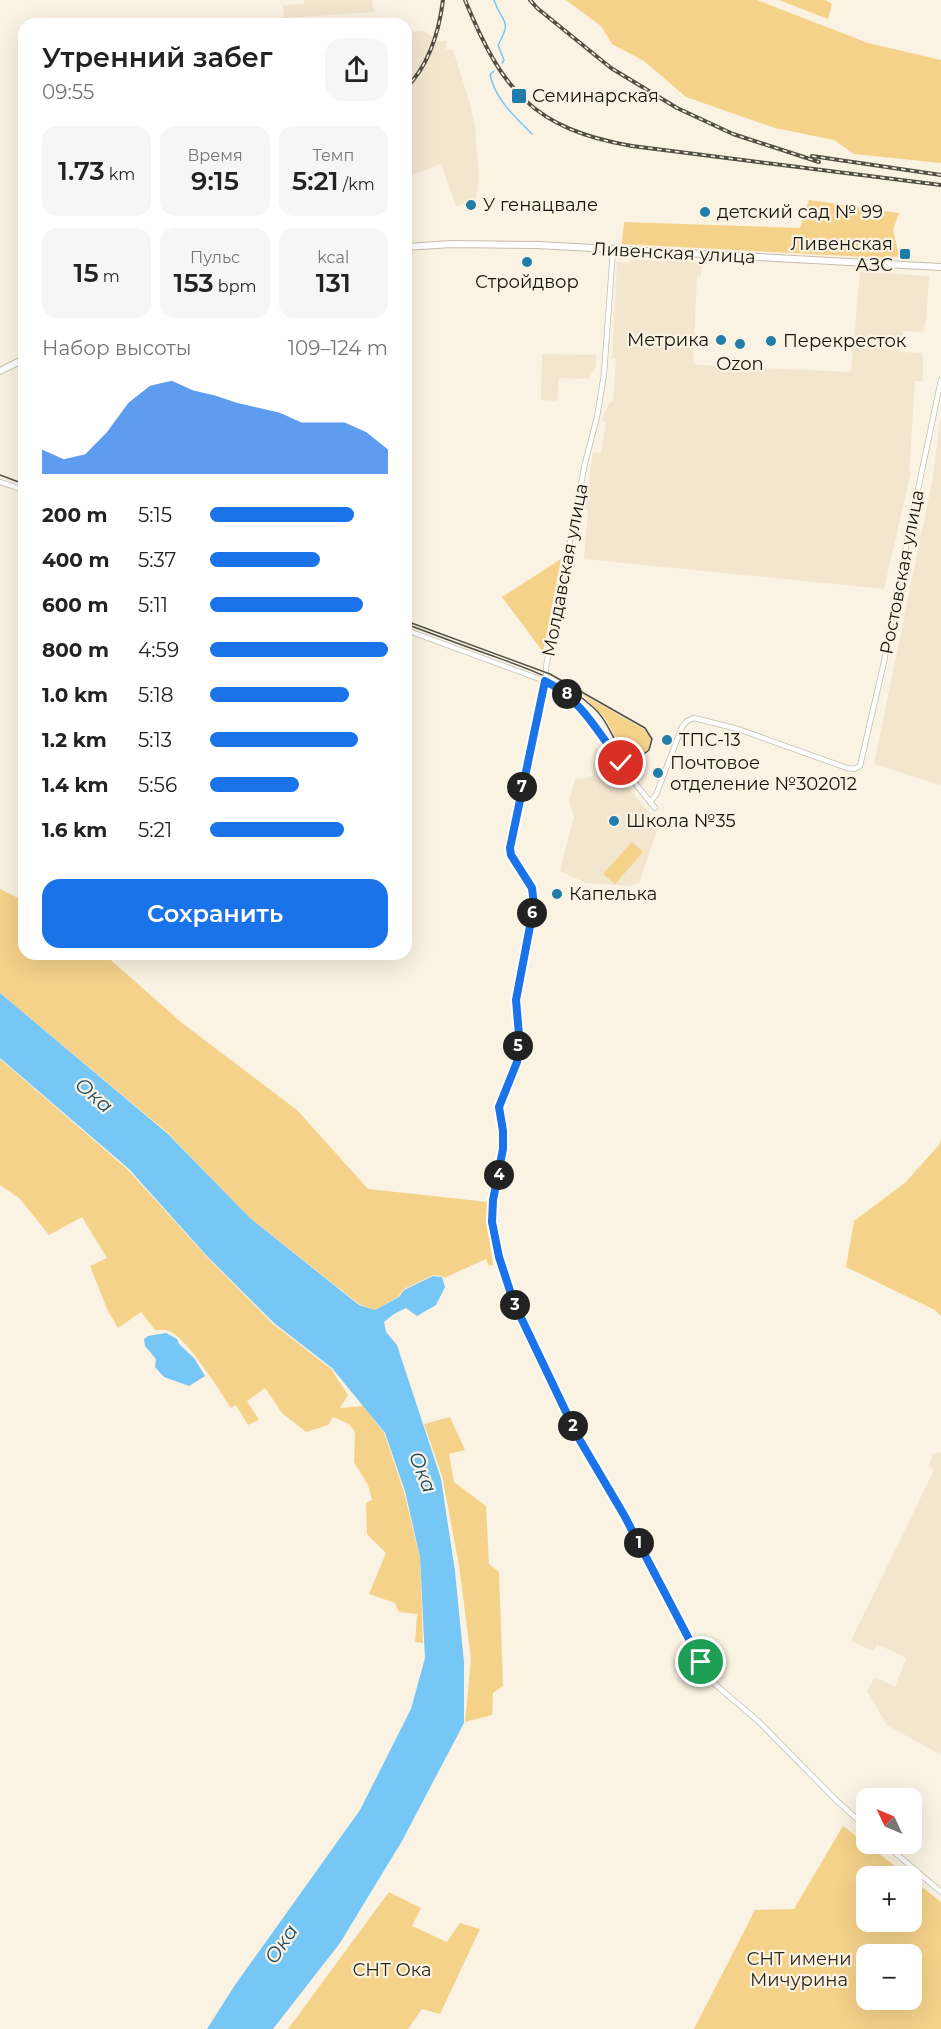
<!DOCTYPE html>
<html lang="ru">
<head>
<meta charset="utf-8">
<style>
	:root { --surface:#fff; --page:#f6f6f6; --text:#222; --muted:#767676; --accent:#1a73e8 }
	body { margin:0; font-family:Montserrat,sans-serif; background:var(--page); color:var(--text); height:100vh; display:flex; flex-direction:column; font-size:22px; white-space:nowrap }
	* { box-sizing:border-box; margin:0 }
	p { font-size:20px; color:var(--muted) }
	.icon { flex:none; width:33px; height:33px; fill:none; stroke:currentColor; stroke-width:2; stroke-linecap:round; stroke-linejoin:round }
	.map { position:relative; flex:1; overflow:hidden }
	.sheet { position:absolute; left:18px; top:18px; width:394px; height:942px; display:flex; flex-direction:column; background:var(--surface); border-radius:18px; box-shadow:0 6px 24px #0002 }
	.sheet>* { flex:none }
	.needle { width:39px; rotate:314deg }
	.buttons { position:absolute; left:856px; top:1788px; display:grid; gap:12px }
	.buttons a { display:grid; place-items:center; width:66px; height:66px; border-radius:12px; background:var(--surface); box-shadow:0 6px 24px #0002; font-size:30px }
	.pin { position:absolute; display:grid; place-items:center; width:51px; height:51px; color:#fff; margin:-26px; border:3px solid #fff; border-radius:50%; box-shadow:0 2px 6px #0007 }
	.km { position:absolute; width:30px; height:30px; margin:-15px; border-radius:50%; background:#222; color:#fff; font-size:16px; line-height:30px; text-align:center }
	.round { display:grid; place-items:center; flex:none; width:63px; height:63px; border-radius:18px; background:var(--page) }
	.overview { display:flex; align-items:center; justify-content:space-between; height:102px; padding:0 24px }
	h1 { font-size:27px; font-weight:600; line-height:45px }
	.stats { display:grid; grid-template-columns:repeat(3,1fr); gap:9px; height:102px; padding:6px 24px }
	.stats div { display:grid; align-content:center; border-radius:15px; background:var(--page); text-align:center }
	.stats b { font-size:26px; font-weight:600 }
	.stats small { font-size:16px; font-weight:400 }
	.stats p { font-size:16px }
	.chart { height:168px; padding:12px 24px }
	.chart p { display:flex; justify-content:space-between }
	.chart svg { width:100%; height:108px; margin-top:6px; fill:var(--accent); opacity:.7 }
	.cta { display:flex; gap:12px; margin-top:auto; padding:12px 24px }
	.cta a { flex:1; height:69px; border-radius:18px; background:var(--accent); color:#fff; font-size:24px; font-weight:600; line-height:69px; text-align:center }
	ul { padding:0 24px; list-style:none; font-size:20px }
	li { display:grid; grid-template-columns:96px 72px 1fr; align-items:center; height:45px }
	li i { height:15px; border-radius:8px; background:var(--accent) }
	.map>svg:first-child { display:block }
	.built { fill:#f2e6cf }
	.green { fill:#f5d28a; fill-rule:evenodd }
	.water { fill:#76c7f6 }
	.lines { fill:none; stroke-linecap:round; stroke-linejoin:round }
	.stream { stroke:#76c7f6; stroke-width:1.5 }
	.tertiary-casing { stroke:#c5bdae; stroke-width:6 }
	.primary-casing { stroke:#c5bdae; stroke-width:8 }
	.tertiary { stroke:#fff; stroke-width:4.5 }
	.primary { stroke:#fff; stroke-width:6 }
	.tram { stroke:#514e45; stroke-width:1.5 }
	.rail-casing { stroke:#514e45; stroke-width:4 }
	.rail { stroke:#faf2e2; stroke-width:1.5; stroke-dasharray:4.5; stroke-linecap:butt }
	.route-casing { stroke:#fff; stroke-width:12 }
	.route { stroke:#1a73e8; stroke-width:8 }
	.poi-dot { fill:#207daa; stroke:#faf2e2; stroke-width:2 }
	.labels { text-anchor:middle; stroke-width:4.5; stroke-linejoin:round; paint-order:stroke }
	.poi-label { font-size:18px; fill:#16140e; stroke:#faf2e2; text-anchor:start }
	.street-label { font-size:18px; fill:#16140e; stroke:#faf2e2 }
	.park-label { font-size:18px; fill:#302816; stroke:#faf2e2 }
	.water-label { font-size:20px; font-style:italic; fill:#214e66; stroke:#faf2e2 }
</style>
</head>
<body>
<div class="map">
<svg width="941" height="2029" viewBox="0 0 941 2029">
	<rect width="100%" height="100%" fill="#faf2e2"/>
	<!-- built -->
	<g class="built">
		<path d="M304,0h68l2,12 -90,6 -1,-13 21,-1z"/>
		<path d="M423,31l15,10h8v8l7,1 17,54 5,23 4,50 -3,23 -20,6 -15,-42 -34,13v-145z"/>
		<path d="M630,259l72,4 -1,13 -4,1 -4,86 6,2 152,7 9,-100 69,4 -3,43 -3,13 -20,-1 -2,21 21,1 1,7v21h-8l-6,90 2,1 -27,117 -300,-30 4,-48 -3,-3 8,-56 8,1 5,-31 -5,-3 10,-18 2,1 3,-43 -4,-1 5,-96 12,1z"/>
		<path d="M542,354l54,1v12l-8,12 -29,-1 -2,23 -16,-1z"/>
		<path d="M941,415v370l-67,-21 58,-282z"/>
		<path d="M595,747l64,78 -20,58 -8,3 -45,-3 -26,-12 14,-55 -5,-15 6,-22 17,-2z"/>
		<path d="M941,1452v303l-54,-30 -20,-34 8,-14 20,10 11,-29 -29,-14 -4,7 -22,-10 83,-171 -5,-4 4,-12z"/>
	</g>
	<!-- green -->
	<g class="green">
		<path d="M566,0h191l111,43 73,17v103l-87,-9 -20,-14 -59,-12 -89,-31 -42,-36 -32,-17 -11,-18z"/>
		<path d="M779,0h46l7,4 -4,15z"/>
		<path d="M809,200l90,13 -6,17 6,26 -14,2 -263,-14 2,-22 176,6z"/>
		<path d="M561,559l-18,93 -41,-55z"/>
		<path d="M582,694l65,37c6,7 5,15 -1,22l-11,5 -10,-4 -20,-36z"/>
		<path d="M632,842l11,10 -28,32 -12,-10z"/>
		<path d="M0,889l24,12v53h80l78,69 115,87 71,79 120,13v26l5,37 -4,1 -3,-7 -42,19 -2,-2 -9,-1 -29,14 -6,8 -23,13 -16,-6 -109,-86 -82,-85 -168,-140z"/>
		<path d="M0,1059l128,111 79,87 66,67 58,45 17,26 -8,13 23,-2 21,27 20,59 16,66 3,85 -8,-1 2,-28 -18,-2 -4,-9 -26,-9 17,-41 -19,-19 -1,-31 6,-3 -4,-15 -14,-23 1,-30 -6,-8 -16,-7 -5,8 -22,7 -24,-19 -17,-25 -18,13 12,19 -11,5 -12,-20 -5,3c-10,-16 -46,-72 -62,-77 -4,-2 -10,0 -14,-1l-14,-18 -23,16 -11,-19 -17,-43 17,-8 -25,-41 -33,18 -29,-36 -20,-14z"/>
		<path d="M941,1139v177l-6,-6 -89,-43 8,-46 52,-39 33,-37z"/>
		<path d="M450,1417l15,33 -16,4 5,28 32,24 3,58 10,8 4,114 -10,7 -1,22 -27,7 6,-63 -12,-94 -17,-89 -18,-52z"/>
		<path d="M843,1826l65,50h-41v46h45v-43l29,23v127h-247l61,-119 39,-1zM867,1954h45v46h-45z"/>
		<path d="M389,1892l32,16 -9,18 35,16 13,-19 20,6 -40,85 -18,-5 -14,20h-120z"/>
	</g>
	<!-- water -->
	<g class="water">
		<path d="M0,993l168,141 82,84 109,87 16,5 24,-13 5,-7 29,-14 9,1 3,10 -9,18 -19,11 -11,-8 -12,6 -10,8 2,10 11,13 44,134 14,92 9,92v60l-62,118 -62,102 -67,86h-66l28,-44 125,-175 51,-101 14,-51 -5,-101 -15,-66 -20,-58 -53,-65 -58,-45 -67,-67 -78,-87 -129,-111z"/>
		<path d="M166,1333l11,6 2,5 15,14 11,18 -16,10 -25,-9 -9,-10 1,-8 -11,-13 -1,-7 4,-3z"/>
	</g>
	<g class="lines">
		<!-- stream -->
		<g class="stream">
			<path d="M494,0c8,24 19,19 4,45l6,15 -2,3"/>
			<path d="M494,71l-4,4c6,25 24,41 42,59"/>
		</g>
		<defs>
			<g id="tertiary">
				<path d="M613,250l-9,124 -7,43 -12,46 -39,204v9l-17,72 -18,93v14l21,33 2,17 -18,95 3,35 -2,27 -18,45 4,24v18l-10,51 -1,22 7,35 15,46 64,134 46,78 86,165 48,41 78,79 31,28"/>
				<path d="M0,482l24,8"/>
				<path d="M406,630l139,51c33,16 50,46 70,75 13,18 26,35 40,52"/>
				<path d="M650,802l6,-7 26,-68 5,-6 7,-3 44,11 109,39 7,1 6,-3 24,-104 12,-68 45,-214"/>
				<path d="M885,1844l56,48"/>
			</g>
			<g id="primary">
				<path d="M406,247l46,-3 85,1 404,22"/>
				<path d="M0,371l24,-12"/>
			</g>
		</defs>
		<!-- tertiary casing -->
		<use href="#tertiary" class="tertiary-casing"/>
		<!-- primary casing -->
		<use href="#primary" class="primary-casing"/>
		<!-- tertiary -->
		<use href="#tertiary" class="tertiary"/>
		<!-- primary -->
		<use href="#primary" class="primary"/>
		<!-- tram -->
		<g class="tram">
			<path d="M0,475l24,9"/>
			<path d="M406,621l144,53 95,54 7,11 -3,11 -10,8 -12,-1c-14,-13 -17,-35 -33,-49 -29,-27 -65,-39 -101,-52 -29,-10 -58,-21 -87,-32"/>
		</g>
		<defs>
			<g id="rail">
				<path d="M465,0c37,90 68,129 167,146l309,39"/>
				<path d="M530,0l7,8 74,60 66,40 56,26 86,28"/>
				<path d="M406,88c23,-23 33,-56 37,-88"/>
				<path d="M812,156l129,19"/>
			</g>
		</defs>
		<!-- rail casing -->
		<use href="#rail" class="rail-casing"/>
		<!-- rail -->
		<use href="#rail" class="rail"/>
	</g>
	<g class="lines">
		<defs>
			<path id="route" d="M621,763c-23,-31 -41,-65 -76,-82l-35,167 1,7 21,33 2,17 -18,95 3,35 -2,27 -18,45 4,24v18l-10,51 -1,22 7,35 15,46 64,134 46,78 77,147"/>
		</defs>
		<!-- route casing -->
		<use href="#route" class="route-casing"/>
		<!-- route -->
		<use href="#route" class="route"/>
	</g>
	<!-- markers -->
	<g class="poi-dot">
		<rect x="511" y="88" width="16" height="16" rx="3"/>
		<circle cx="471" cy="205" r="6"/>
		<circle cx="705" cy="212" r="6"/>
		<rect x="899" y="248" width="12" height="12" rx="3"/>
		<circle cx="527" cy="262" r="6"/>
		<circle cx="721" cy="340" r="6"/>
		<circle cx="771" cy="341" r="6"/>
		<circle cx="740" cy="344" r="6"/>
		<circle cx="667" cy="740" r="6"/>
		<circle cx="658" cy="773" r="6"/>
		<circle cx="614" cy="821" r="6"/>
		<circle cx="557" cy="894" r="6"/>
	</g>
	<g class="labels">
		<!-- poi labels -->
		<g class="poi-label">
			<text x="532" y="102">Семинарская</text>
			<text x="483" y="211">У генацвале</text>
			<text x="717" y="218">детский сад № 99</text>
			<text x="893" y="250" text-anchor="end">Ливенская<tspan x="893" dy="21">АЗС</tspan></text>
			<text x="527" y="288" text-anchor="middle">Стройдвор</text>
			<text x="709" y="346" text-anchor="end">Метрика</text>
			<text x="783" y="347">Перекресток</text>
			<text x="740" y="370" text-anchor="middle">Ozon</text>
			<text x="679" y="746">ТПС-13</text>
			<text x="670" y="769">Почтовое<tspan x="670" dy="21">отделение №302012</tspan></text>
			<text x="626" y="827">Школа №35</text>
			<text x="569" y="900">Капелька</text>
		</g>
		<!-- street labels -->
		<g class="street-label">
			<text transform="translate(674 253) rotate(3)" y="6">Ливенская улица</text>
			<text transform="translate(565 570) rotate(-79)" y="6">Молдавская улица</text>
			<text transform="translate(902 572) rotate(-79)" y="6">Ростовская улица</text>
		</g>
		<!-- park labels -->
		<g class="park-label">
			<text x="799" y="1965">СНТ имени<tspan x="799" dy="21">Мичурина</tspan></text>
			<text x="392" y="1976">СНТ Ока</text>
		</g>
		<!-- water labels -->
		<g class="water-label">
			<text transform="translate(94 1095) rotate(41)" y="7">Ока</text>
			<text transform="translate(423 1472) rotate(68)" y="7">Ока</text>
			<text transform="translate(281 1944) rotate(-56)" y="7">Ока</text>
		</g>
	</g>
</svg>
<div class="buttons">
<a><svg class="needle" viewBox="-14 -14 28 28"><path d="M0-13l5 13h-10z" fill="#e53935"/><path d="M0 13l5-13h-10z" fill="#767676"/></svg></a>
<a>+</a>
<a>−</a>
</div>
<div class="pin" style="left:701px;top:1662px;background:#1e9e55"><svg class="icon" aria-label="arrive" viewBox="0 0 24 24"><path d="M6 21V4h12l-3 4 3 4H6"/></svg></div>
<div class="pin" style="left:621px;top:763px;background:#d93025"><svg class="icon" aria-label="check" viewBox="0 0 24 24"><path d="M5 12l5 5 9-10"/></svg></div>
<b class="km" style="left:639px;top:1543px">1</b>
<b class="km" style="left:573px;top:1426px">2</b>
<b class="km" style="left:515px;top:1305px">3</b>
<b class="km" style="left:499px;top:1175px">4</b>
<b class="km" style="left:518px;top:1046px">5</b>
<b class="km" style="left:532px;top:913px">6</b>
<b class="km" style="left:522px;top:787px">7</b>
<b class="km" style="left:567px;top:694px">8</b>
<section class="sheet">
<div class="overview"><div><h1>Утренний забег</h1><p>09:55</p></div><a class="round"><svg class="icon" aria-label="share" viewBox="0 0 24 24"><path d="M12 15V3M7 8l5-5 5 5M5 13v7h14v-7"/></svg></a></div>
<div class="stats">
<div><b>1.73<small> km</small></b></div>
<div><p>Время</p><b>9:15</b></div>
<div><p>Темп</p><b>5:21<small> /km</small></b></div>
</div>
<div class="stats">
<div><b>15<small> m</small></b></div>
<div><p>Пульс</p><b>153<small> bpm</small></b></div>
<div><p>kcal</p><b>131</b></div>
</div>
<div class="chart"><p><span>Набор высоты</span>109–124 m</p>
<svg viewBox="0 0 160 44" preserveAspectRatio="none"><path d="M0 44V34L10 38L20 36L30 27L40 15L50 8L60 6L70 10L80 12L90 15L100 17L110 19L120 23L130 23L140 23L150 27L160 34V44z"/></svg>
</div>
<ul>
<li><b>200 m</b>5:15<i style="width:81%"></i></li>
<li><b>400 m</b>5:37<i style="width:62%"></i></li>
<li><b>600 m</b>5:11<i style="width:86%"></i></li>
<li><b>800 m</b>4:59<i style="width:100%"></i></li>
<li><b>1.0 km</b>5:18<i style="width:78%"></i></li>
<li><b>1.2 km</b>5:13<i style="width:83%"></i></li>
<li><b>1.4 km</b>5:56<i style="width:50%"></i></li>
<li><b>1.6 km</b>5:21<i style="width:75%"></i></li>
</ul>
<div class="cta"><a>Сохранить</a></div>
</section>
</div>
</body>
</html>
